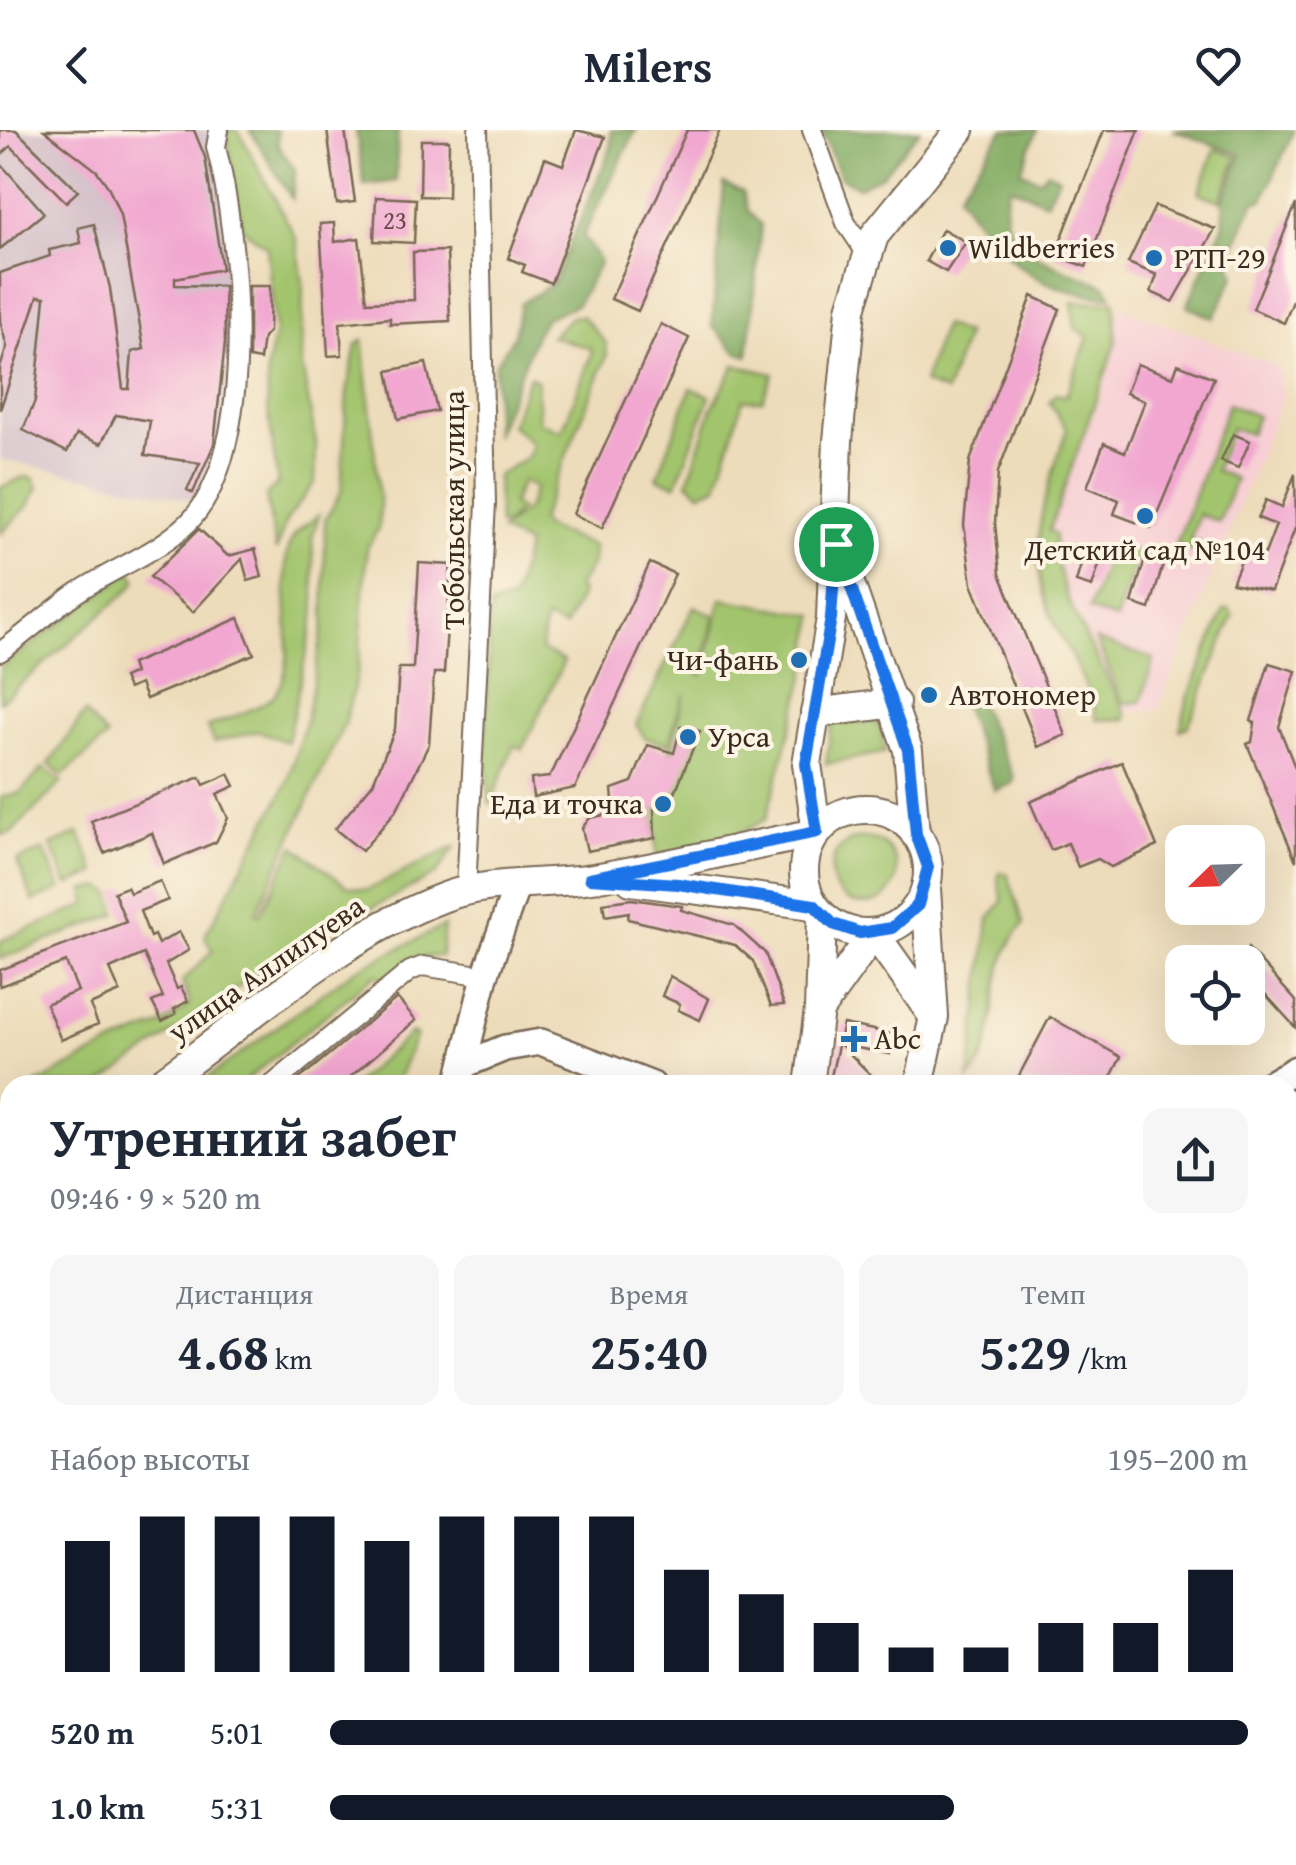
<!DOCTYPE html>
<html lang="ru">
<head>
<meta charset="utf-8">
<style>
	:root { --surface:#fff; --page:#f6f6f7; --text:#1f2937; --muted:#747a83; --accent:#111827 }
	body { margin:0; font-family:"Gentium Book Plus",serif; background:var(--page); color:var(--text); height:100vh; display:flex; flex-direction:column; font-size:38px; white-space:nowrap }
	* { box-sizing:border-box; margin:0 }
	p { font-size:32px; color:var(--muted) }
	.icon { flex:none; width:55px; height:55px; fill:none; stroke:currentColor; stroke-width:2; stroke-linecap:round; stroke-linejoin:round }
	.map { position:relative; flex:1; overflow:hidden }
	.sheet { position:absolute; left:0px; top:945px; width:1298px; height:790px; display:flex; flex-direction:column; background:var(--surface); border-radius:30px 30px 0 0; box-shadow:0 10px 40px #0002 }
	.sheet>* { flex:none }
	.needle { width:65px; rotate:247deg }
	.controls { position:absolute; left:1165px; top:695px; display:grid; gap:20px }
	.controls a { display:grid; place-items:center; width:100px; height:100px; border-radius:20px; background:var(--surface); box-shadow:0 10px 40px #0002; font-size:50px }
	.pin { position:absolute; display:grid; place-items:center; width:85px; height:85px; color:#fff; margin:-42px; border:5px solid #fff; border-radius:50%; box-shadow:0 2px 10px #0007 }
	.round { display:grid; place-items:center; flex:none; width:105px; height:105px; border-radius:20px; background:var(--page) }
	.headline { display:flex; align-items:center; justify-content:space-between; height:170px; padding:0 50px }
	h1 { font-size:55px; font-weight:600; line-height:75px }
	.figures { display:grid; grid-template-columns:repeat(3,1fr); gap:15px; height:170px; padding:10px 50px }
	.figures div { display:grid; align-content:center; border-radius:20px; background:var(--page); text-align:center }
	.figures b { font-size:50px; font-weight:600 }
	.figures small { font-size:28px; font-weight:400 }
	.figures p { font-size:28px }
	.chart { height:280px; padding:20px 50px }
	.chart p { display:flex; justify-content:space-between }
	.chart svg { width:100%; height:180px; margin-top:10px; stroke:var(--accent); stroke-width:6 }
	ul { padding:0 50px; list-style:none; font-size:32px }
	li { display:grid; grid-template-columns:160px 120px 1fr; align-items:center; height:75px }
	li i { height:25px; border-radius:12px; background:var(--accent) }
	header { display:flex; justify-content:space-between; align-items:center; height:130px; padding:0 50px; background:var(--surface); font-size:45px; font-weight:600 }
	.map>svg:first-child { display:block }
	.built { fill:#f7cfd4 }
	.industrial { fill:#d2bdc8 }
	.green { fill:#a2c46d; stroke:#6e7746; stroke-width:2.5 }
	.forest { fill:#81aa60; stroke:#5e6a3f; stroke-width:2.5 }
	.building { fill:#f1a7d0 }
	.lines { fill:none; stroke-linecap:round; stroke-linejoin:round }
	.minor-casing { stroke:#796855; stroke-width:22 }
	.secondary-casing { stroke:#796855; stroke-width:30 }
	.primary-casing { stroke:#796855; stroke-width:32 }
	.minor { stroke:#fff; stroke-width:18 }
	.secondary { stroke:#fff; stroke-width:25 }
	.primary { stroke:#fff; stroke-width:28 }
	.rail-casing { stroke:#3b2a1e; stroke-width:9 }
	.rail { stroke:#fcf5e5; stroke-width:5; stroke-dasharray:15; stroke-linecap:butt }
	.route-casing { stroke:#fff; stroke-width:20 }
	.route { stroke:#1a73e8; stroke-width:12 }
	.poi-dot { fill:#1f6fb2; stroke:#fcf5e5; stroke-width:4 }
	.labels { text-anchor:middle; stroke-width:8; stroke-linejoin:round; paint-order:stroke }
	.number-label { font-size:25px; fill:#68494a }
	.poi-label { font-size:30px; fill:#3b2a1e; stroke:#fcf5e5; text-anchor:start }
	.street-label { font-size:30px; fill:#3b2a1e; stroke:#fcf5e5 }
</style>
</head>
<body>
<header><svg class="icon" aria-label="back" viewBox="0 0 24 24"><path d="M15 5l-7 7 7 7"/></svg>Milers<svg class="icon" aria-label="heart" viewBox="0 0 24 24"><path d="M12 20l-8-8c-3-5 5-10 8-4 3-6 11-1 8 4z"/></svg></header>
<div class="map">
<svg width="1296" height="1735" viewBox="0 0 1296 1735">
	<rect width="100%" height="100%" fill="#fcf5e5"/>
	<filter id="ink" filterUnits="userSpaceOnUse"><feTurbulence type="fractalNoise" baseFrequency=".01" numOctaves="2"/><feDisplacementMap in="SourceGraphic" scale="20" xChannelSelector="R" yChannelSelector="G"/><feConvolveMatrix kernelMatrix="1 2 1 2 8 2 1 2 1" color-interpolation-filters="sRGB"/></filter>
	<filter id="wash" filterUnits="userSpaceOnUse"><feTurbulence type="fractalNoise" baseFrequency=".0048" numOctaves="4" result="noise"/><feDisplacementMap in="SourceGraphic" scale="40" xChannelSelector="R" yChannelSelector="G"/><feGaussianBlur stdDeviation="2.25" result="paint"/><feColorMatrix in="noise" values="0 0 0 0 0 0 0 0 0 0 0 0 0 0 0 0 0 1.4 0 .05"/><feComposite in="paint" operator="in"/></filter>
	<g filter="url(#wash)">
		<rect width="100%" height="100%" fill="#eddcba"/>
		<!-- built -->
		<path class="built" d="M1124,178l153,58 5,9v24l-124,310 -32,3 -60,-122 -11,-38 2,-20h-7l57,-156 10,-32 1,-35z"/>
		<!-- industrial -->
		<path class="industrial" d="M0,0h221l23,158 -22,174 -20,40 -202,-43z"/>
		<!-- green -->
		<g class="green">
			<path d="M226,0h12l58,108 7,45 -2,77 15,83 -1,39 -29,39 -10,30 -10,-55 12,-13 -10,-73 -1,-42 8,-36 -8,-85 -25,-19z"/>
			<path d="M1215,19l22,8 -17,44 -21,-8z"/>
			<path d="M1073,172h42l1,41 -67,188 6,4c-4,54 47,129 71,178v6l-29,1c-7,-33 -26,-63 -41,-93 -35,-72 -12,-128 11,-198l-18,-27 7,-8 10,2 22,-59 -13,-9z"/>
			<path d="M582,186l24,27 1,12 -67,165 5,7 48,19v16l-16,26 5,4 -17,35 -20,-8 -4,31 23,11 -42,89 -8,-5 -24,60 -5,-56 6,-143 22,-7 14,-54 -27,-14 27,-22 8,-21 -13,-7 -10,23 8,5 -14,15 -7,1 -2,-49 32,-20 3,-13 -21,-18 18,-49 8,5 2,41 23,9 30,-78 -2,-5 -39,-12 20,-19z"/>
			<path d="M943,195l23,9 -20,58 -23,-9z"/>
			<path d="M363,210l17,166 -1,21 -12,21 -9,123 -13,51 -89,191 4,1 34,-68 53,40 20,4 89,-44 -20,28 -149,79 -188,132h-65l75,-39 55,-22 26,-19 -8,-24 31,-30 -8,-15 82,-152 19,-64 18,-97 1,-103 16,-28 6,-99 9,-48z"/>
			<path d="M735,235l38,9 -11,26h-19l-26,86 -17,7 -12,-11 24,-74z"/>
			<path d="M691,258l19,8 -34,89 -19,-7z"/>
			<path d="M1228,274l29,12 -7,18 -19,-6 -16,42 20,9 -16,43 -20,-8 -9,26 20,8 -4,8 -30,-11z"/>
			<path d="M23,347l10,1 5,9 -9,18 -29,29v-46z"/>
			<path d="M319,385l-7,22 3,76 -28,129 -28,-11 -45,11 -6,-15c19,-9 47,-16 63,-29 34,-27 3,-125 20,-157 6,-12 19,-19 28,-26z"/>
			<path d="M1112,413l27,10 -23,67 -27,-10z"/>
			<path d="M131,441l6,9 -9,11 -128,111v-34z"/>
			<path d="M721,469l94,16 -10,62 -39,142 -30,17 -79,20 -4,-47 16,-2 17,-49 -16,-6 14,-58 -16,50 -23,-6 -9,-13 58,-119 21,10 -16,59h4z"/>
			<path d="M1229,479l4,7 -45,111 -8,3 8,-32 36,-88z"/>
			<path d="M1096,510l58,19 -13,43 -18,1z"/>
			<path d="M85,583l22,24 -45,39 -13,-12z"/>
			<path d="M878,592l8,30 -60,12 6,-41z"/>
			<path d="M43,638l19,14 -51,51 -11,2v-38l20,-4z"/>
			<path d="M79,703l17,40 -28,12 -17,-40z"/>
			<circle cx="864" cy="741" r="33"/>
			<path d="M44,720l17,39 -28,12 -16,-40z"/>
			<path d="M1001,742l7,3 16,49c-42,44 -17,114 -55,156l20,-161 14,-18 -5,-24z"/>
			<path d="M101,757l10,6 6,21 -117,45v-18l87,-36 -2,-15z"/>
			<path d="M444,796l-3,30 -16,1 -41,23 -9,-5 -135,110h-42l155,-114z"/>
			<path d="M411,903l5,2 -21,50h-42z"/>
		</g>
		<!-- forest -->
		<g class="forest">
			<path d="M250,0h27l1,15 17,25 -3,29z"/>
			<path d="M356,0h42l-2,51 -32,4z"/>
			<path d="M611,0h25l-53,106 17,26 -23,42 -31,14 -10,15 -41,103v-71l19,-29 6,-32 33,-21 58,-135z"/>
			<path d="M821,0h99l-38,45 -23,12 -19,-10z"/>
			<path d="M1003,0h34l-16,41 19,9 7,-9 12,6 -13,25 -36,-16c-24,64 52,81 96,100l6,11c-77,-3 -113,-42 -154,-103z"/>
			<path d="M1173,0h121l-31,70 -9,2 -25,57 6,16 -21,43 -27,-12 37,-82 -1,-23 18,-46z"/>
			<path d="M724,54l19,8 5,19 13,14 -13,131 -10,-3 -26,-27z"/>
			<path d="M975,565l39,82 -1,6 -18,8 -32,-87z"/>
		</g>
		<g id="blocks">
			<!-- building -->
			<g class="building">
				<path d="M0,0h16l62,61 -12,11 -55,-56 -11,10z"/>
				<path d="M44,0h150l11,27 17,112 -47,9v7l49,1 1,57 -11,101 -21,49 -6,-3 13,-27 -55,-8 5,-34 -34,-6 -15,29 -24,-10 -10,18 -44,-22 12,-29 10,-104 -7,-1 -38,114v-42l7,-21 -7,-26v-48l50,-17 -1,-6 32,-7 -3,-15 16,-4 16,64 13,101h6l3,-37 12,-3 -24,-134 -11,-27 -12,-17z"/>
				<path d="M327,0h18l10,72 -18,2z"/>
				<path d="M576,0l29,7 -54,146 -29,-11 3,-7 -17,-7 37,-100 18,7z"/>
				<path d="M687,0h33l-82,181 -27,-12z"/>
				<path d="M1104,0h35l-53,137 -31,-12z"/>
				<path d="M421,10h28l-1,57 -28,-1z"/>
				<path d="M0,33l44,50 -44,36z"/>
				<path d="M376,67l40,2 -2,44 -40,-2z"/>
				<path d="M1296,74v90l-12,29 -31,-14z"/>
				<path d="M1155,76l60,23 -42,73 -22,-10 6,-17 -29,-12z"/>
				<path d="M334,93l1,19 24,-4 8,64 47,-2 -1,-48 34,-1 3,70 -60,3v-6l-50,5 2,32 -14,1 -8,-132z"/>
				<path d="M943,99l23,13 -20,30 -20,-11z"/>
				<path d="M249,156h21l-1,45 -6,7 -3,22 -11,-2z"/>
				<path d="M1032,166l28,13 -62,163 -3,51 5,51 66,161 -28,12 -66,-163 -8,-59 6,-64z"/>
				<path d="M661,194l28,14 -87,190 -29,-14z"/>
				<path d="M426,233l11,48 -39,8 -10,-48z"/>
				<path d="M1137,234l36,13 5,-13 36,14 -63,150 -37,-14 5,-14 -32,-13 17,-44 21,9 20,-51 -19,-8z"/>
				<path d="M1233,304l17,7 -12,27 -17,-7z"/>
				<path d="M1295,344l1,52 -25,65 -39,-8 15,-36 18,7 11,-29 -18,-7 8,-18 16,7z"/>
				<path d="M199,399l29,27 27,-7 7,28 -14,4 -6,-22 -49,53 -43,-35z"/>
				<path d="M1084,424l17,5 -9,28 -16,-5z"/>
				<path d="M1146,425l18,6 -14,48 -18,-6z"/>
				<path d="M419,433l32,2 -7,108h-10l-5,71 -32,65 -35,42 -27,-22 38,-46 22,-54 4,-61h14z"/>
				<path d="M650,433l25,11 -100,214 -42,9 -2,-18 18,-2 4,-6z"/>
				<path d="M239,488l15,36 -108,45 -6,-15 -12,5 -5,-11 11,-5 -3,-9z"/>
				<path d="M1269,533l27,8 -17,56 17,43v91l-49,-117 5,-2 3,-19 -4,-2z"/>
				<path d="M681,596l19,5 -31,76 -15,2 1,29 -68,13 -5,-23 8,-10 24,-5 -2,-24 20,-7 16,-37 26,8z"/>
				<path d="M1122,632l35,84 -46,21 -13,-8 -20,8 -10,-24 -17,7 -21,-48z"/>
				<path d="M229,644l6,12 -18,8 11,24 -12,24 -52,22 -12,-31 -48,20 -13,-32 109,-44 4,8z"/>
				<path d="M160,751l8,19 -28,11 10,26 4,-2 4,9 21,-12 10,18 -23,14 11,25 4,-2 7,14 -14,8 2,5 -14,7 -10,-19 11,-5 -19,-43 -34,15 10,23 -30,13 8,19 -37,16 -15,-36 32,-13 -12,-29 -66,24v-16l126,-48 -12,-30 13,-5 3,6z"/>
				<path d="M631,769l51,7 -1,4 53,15 31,28 19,52 -13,1 -18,-45 -18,-16 -107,-26 1,-7 -24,4 -2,-13z"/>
				<path d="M1248,818l48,53v27l-48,-53z"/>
				<path d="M670,846l39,23 -9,21 -22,-10 2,-6 -18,-8z"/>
				<path d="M397,868l19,22 -75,65h-49z"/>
				<path d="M1050,887l71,40 -14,28h-93z"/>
				<path d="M843,894l51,10 -4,20 -49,-9 31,31 -2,9h-41z"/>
			</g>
		</g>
	</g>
	<g filter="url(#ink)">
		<use href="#blocks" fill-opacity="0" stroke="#796855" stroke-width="2.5"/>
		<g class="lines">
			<defs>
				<g id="minor">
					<path d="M812,0l34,93 20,30"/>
					<path d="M0,522c27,-19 51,-42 78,-60 36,-24 79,-39 110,-69 71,-71 52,-284 28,-376l3,-17"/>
					<path d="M466,760l20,-387 -8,-373"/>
					<path d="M272,955l138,-114 13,-5 62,10"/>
					<path d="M957,1735l1,-10"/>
					<path d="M1245,1735l2,-10"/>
				</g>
				<g id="secondary">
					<path d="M466,934l39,-16 36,-6 111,43"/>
					<path d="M458,955l27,-109 32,-91"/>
					<path d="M1268,955l28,-16"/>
					<path d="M0,1698l10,-11"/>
				</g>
				<g id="primary">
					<path d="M840,425l68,195 7,84"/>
					<path d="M815,583l80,-10"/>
					<circle cx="866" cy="741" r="62"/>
					<path d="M817,703l-10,-69 24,-146 7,-177 13,-132 23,-73 86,-106"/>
					<path d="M631,751l182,24"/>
					<path d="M874,803l59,83"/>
					<path d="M819,880l55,-77"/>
					<path d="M157,955c93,-65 178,-146 285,-187 47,-18 102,-13 151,-20 75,-12 149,-31 224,-45"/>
					<path d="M809,955l10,-75 3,-94"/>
					<path d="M919,955l15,-68 -8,-129"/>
					<path d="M0,1031l10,-2"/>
					<path d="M371,1735l8,-10"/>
					<path d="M803,1735l1,-10"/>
				</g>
			</defs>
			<!-- minor casing -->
			<use href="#minor" class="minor-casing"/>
			<!-- secondary casing -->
			<use href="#secondary" class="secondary-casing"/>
			<!-- primary casing -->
			<use href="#primary" class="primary-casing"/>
			<!-- minor -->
			<use href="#minor" class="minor"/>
			<!-- secondary -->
			<use href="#secondary" class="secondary"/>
			<!-- primary -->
			<use href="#primary" class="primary"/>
			<defs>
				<path id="rail" d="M102,1735l10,-10"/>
			</defs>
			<!-- rail casing -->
			<use href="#rail" class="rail-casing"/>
			<!-- rail -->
			<use href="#rail" class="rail"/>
		</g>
	</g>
	<g class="lines" filter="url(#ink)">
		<defs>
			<path id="route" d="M836,414l72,206 8,84 12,33 -10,38 -26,23 -32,5 -27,-9 -19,-19 -136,-21 -88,-6 227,-46 -11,-68 25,-146z"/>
		</defs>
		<!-- route casing -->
		<use href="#route" class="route-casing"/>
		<!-- route -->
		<use href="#route" class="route"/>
	</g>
	<!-- markers -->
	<g class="poi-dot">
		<circle cx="948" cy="118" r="10"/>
		<circle cx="1154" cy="128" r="10"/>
		<circle cx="1145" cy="386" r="10"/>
		<circle cx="799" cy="530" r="10"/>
		<circle cx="929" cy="565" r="10"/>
		<circle cx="688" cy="607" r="10"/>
		<circle cx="663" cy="674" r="10"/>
		<path d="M849 894h10v10h10v10h-10v10h-10v-10h-10v-10h10z"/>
	</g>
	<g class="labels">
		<!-- number labels -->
		<g class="number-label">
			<text x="395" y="99">23</text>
		</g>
		<!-- poi labels -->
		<g class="poi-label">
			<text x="968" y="128">Wildberries</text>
			<text x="1174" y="138">РТП-29</text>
			<text x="1145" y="430" text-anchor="middle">Детский сад №104</text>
			<text x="779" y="540" text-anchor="end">Чи-фань</text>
			<text x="949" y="575">Автономер</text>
			<text x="708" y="617">Урса</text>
			<text x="643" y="684" text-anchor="end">Еда и точка</text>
			<text x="874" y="919">Abc</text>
		</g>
		<!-- street labels -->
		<g class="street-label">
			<text transform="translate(454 380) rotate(-90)" y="10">Тобольская улица</text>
			<text transform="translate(266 839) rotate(-35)" y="10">улица Аллилуева</text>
		</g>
	</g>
</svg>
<div class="controls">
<a><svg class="needle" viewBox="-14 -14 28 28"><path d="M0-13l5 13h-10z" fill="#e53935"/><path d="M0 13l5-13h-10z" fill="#747a83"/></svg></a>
<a><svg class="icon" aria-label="locate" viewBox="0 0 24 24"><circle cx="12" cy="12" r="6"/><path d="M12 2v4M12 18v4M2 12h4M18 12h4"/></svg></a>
</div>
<div class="pin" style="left:836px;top:414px;background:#1e9e55"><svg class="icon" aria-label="arrive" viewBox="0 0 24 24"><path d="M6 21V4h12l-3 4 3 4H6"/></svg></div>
<section class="sheet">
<div class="headline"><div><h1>Утренний забег</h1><p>09:46 · 9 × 520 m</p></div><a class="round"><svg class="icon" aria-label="share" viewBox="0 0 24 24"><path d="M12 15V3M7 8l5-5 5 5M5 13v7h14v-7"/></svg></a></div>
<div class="figures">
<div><p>Дистанция</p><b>4.68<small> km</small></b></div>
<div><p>Время</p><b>25:40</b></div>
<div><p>Темп</p><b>5:29<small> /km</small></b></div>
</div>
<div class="chart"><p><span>Набор высоты</span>195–200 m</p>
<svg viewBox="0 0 160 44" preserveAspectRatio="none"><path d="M5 44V12M15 44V6M25 44V6M35 44V6M45 44V12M55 44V6M65 44V6M75 44V6M85 44V19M95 44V25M105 44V32M115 44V38M125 44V38M135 44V32M145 44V32M155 44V19"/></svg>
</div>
<ul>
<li><b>520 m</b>5:01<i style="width:100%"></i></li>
<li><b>1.0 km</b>5:31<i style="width:68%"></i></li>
</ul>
</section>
</div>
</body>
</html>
